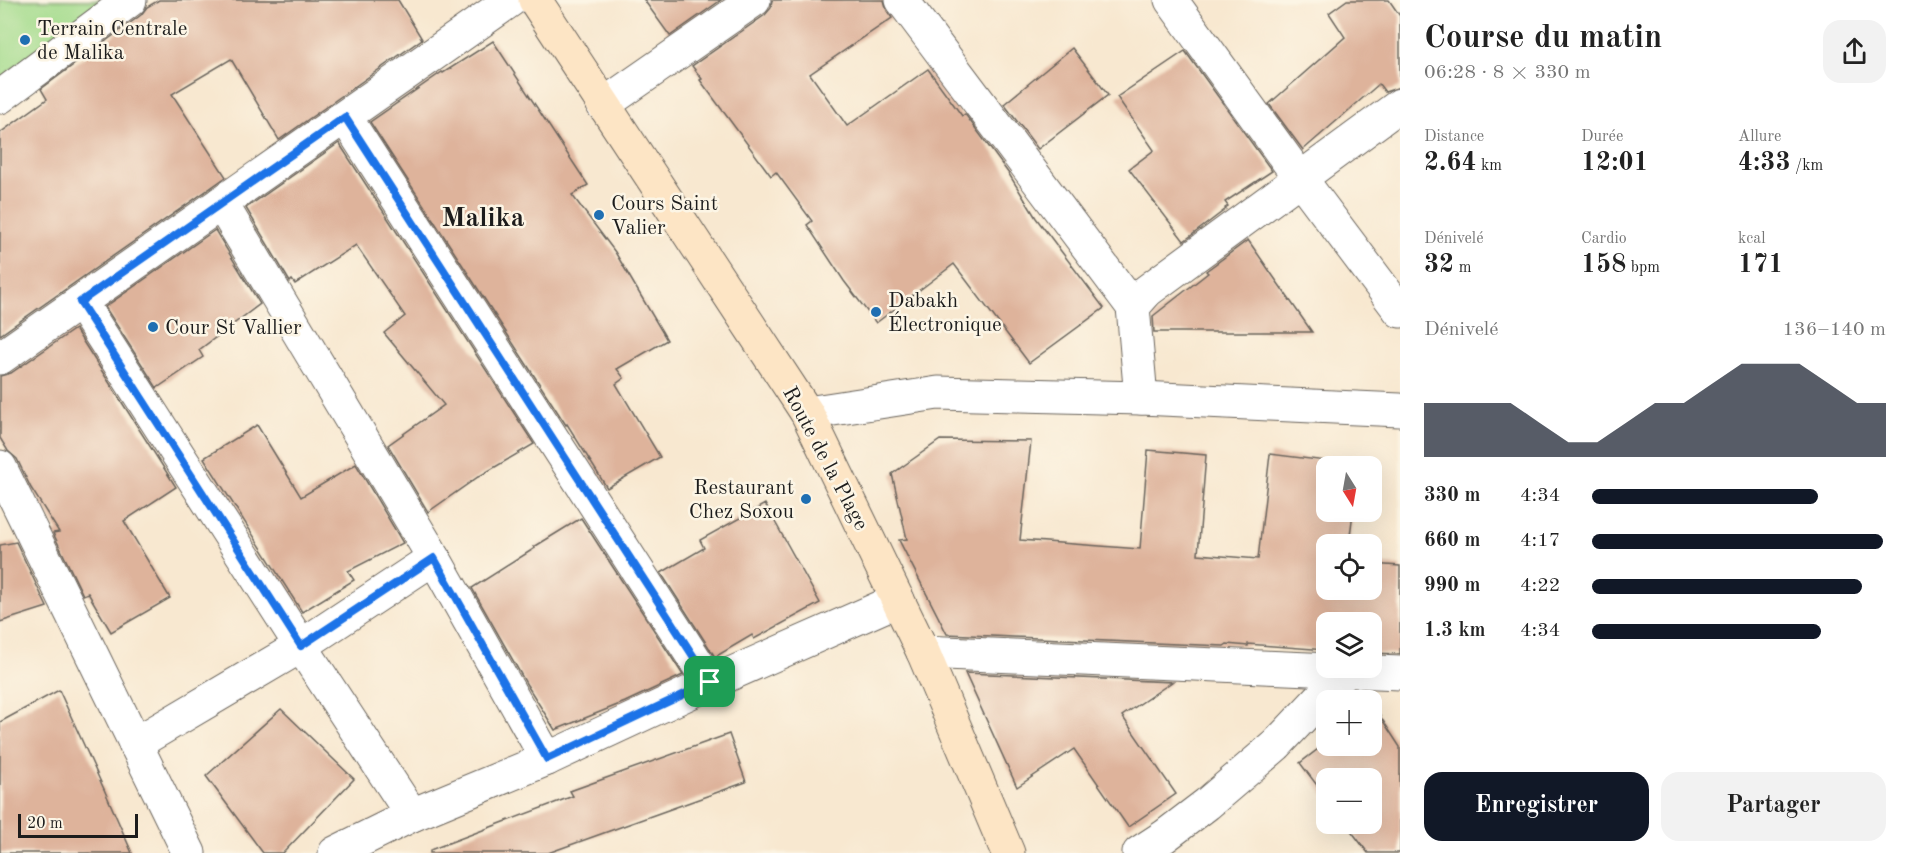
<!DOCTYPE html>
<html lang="fr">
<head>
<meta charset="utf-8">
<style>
	:root { --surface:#fff; --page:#f2f2f2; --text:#222; --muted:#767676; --accent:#111827 }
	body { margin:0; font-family:"Old Standard TT",serif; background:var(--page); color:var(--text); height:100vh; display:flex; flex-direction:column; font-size:22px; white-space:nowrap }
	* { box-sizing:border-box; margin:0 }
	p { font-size:20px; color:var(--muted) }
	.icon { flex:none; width:33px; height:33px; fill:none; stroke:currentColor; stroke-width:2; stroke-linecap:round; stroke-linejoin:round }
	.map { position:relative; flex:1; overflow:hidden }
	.details { display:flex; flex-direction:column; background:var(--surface); width:510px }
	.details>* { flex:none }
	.needle { width:39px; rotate:169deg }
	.tools { position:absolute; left:1316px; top:456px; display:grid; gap:12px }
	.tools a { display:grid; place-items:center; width:66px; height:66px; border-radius:12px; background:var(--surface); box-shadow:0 6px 24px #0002; font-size:30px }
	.scale { position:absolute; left:18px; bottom:15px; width:120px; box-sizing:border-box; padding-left:6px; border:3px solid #1c1c1c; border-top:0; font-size:16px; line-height:21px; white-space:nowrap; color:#1c1c1c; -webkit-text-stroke:4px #fcf5e5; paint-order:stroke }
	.pin { position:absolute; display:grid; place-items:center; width:51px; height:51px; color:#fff; margin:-26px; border-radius:12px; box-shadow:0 3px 9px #0006 }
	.round { display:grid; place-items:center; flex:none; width:63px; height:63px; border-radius:18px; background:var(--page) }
	.summary { display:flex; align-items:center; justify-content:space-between; height:102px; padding:0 24px }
	h1 { font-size:33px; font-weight:700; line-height:45px }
	.figures { display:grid; grid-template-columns:repeat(3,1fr); gap:9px; height:102px; padding:6px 24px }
	.figures div { display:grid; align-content:center }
	.figures b { font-size:26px; font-weight:700 }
	.figures small { font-size:16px; font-weight:400 }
	.figures p { font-size:16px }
	.chart { height:168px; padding:12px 24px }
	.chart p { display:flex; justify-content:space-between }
	.chart svg { width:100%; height:108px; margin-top:6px; fill:var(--accent); opacity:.7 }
	.primary-button { display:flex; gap:12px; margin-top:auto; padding:12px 24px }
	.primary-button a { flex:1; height:69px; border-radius:18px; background:var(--accent); color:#fff; font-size:24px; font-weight:700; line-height:69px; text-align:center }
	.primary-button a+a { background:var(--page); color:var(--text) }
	ul { padding:0 24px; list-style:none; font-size:20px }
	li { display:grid; grid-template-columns:96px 72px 1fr; align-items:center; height:45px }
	li i { height:15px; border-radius:8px; background:var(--accent) }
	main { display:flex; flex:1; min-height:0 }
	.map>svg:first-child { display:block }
	.green { fill:#a4dc8d; stroke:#607c54; stroke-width:1.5 }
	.building { fill:#deb39b }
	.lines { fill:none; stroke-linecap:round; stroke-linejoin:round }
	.street-casing { stroke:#69635b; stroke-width:35 }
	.secondary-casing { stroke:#69635b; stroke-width:35 }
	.street { stroke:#fff; stroke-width:33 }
	.secondary { stroke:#fde5c5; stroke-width:33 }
	.route-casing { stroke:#fff; stroke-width:12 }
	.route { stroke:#1a73e8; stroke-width:8 }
	.poi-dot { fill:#1f6fb2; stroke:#fcf5e5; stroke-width:2 }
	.labels { text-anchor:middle; stroke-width:5; stroke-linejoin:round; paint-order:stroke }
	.poi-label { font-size:21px; fill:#1c1c1c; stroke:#fcf5e5; text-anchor:start }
	.street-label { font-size:21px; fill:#1c1c1c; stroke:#fcf5e5 }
	.district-label { font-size:27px; font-weight:bold; fill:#1c1c1c; stroke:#fcf5e5 }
</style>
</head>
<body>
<main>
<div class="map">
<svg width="1400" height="853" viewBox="0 0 1400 853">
	<rect width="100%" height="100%" fill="#fcf5e5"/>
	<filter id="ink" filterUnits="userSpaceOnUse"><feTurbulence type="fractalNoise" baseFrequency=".0167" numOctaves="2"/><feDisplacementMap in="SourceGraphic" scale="12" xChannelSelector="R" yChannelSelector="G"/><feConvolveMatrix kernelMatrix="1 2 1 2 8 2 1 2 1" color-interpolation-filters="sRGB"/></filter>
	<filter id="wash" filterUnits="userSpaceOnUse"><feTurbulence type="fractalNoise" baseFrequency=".008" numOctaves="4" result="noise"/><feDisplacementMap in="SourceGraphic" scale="24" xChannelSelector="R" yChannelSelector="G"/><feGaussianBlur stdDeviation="1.35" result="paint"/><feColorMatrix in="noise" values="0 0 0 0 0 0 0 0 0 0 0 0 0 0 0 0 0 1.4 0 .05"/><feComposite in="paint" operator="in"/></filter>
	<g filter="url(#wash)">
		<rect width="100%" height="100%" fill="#f8e8d0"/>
		<!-- green -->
		<path class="green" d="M0,0h101l-101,79z"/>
		<g id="blocks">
			<!-- building -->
			<g class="building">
				<path d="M159,0h239l24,39 -143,101 -48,-81 -59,35 54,83 -226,158v-202l47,-34 -6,-10 100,-74 6,-8z"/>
				<path d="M644,0h77l-51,36z"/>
				<path d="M772,0h112l3,11 5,7 -82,56 37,52 81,-57 34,47 3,-2 44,60 27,44 68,90 -75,55 -75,-99 -78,59 -32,-42 -37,-56 5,-4 -36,-49 -5,4 -71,-96 2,-1 -10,-13 73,-51 6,-7z"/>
				<path d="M1347,0h42l11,16v71l-15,5 -6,-8 -76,66 -34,-46 76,-67 -16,-24z"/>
				<path d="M493,41l95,144 -16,10 43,57 52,88 -50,29 7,9 -8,6 44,73 -53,31 -40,-64 -1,1 -196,-303 72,-50 1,1z"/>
				<path d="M1072,48l36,47 -70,54 -34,-45z"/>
				<path d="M1185,51l87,120 -47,31 3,4 -3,2 1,1 -42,32 -55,-72 25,-19 -37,-53z"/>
				<path d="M339,143l195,301 -56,33 -50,35 -40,-67 56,-40 -60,-72 21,-17 -49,-71 -61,39 -3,-4 -2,2 -44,-74z"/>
				<path d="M215,230l45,74 -61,46 4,7 -46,31 -52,-81z"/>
				<path d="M1248,240l64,92h-158l-1,-16 55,-43 -2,-2z"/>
				<path d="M75,329l101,158 -52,34 46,77 -59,34 -23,-39 -5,2 -30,-62 6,-1 -28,-44 -14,-29 -9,-8 -8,-13v-62l11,-3z"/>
				<path d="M257,425l44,72 55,-33 47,79 -55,28 6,9 -52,32 -98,-154z"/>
				<path d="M940,440l91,1 -11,99 120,9 8,-99 58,5 -8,99 60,5 12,-105 89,11 -1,1h-32v46h27l-4,32h-23v46h45v-26l29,2v88l-29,-1v-31h-45v28l-78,-6v2l-21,-2 -3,2 -277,-12 -48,-94 8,-1 -15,-65z"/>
				<path d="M765,504l55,99 -66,36 -2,-4 -37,22 -54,-84 43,-25 -4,-8z"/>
				<path d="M581,518l102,157 -58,27 -70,28 -28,-45 -55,-97 63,-40 -1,-1z"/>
				<path d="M16,542l31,65 -47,15v-77z"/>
				<path d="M965,673l207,9 -50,34 54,78 -48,33 -54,-78 -57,38z"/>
				<path d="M59,690l44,97 29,66h-132v-131z"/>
				<path d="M1374,707l26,40v106h-32l-22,-29h25v-46h-45v19l-26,-34 26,-20v3h45v-36z"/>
				<path d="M281,709l73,70 -71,74h-20l-57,-77z"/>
				<path d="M729,734l17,48 -198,71h-118v-3l143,-54 -3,-5z"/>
			</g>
		</g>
	</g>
	<g filter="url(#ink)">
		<use href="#blocks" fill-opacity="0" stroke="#69635b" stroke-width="1.5"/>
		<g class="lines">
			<defs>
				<g id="street">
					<path d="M902,0l231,307"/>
					<path d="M1171,0l129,178 100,133"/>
					<path d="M0,97l130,-97"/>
					<path d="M603,105l151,-105"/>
					<path d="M345,117l365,566"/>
					<path d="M221,203l213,355"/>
					<path d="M80,302l221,344 -166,98"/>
					<path d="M0,358l511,-358"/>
					<path d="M1141,398l-8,-91 14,-16 253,-186"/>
					<path d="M807,413l131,-20 203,5 259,12"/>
					<path d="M0,467l189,386"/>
					<path d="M923,652l477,21"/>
					<path d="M412,815l-111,-169 133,-88 113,201"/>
					<path d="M335,853l77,-38 135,-56 163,-76 188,-83"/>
					<path d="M1139,853l26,-17 42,-32 69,-59 70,-74"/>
				</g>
				<path id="secondary" d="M535,0l272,413 116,239 85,201"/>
			</defs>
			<!-- street casing -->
			<use href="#street" class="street-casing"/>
			<!-- secondary casing -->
			<use href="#secondary" class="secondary-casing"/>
			<!-- street -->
			<use href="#street" class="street"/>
			<!-- secondary -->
			<use href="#secondary" class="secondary"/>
		</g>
	</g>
	<g class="lines" filter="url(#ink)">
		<defs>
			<path id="route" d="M345,117l365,565 -163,77 -113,-201 -133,88 -221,-344z"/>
		</defs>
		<!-- route casing -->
		<use href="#route" class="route-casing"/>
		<!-- route -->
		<use href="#route" class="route"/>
	</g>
	<!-- markers -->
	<g class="poi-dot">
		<circle cx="25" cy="40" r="6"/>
		<circle cx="599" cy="215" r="6"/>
		<circle cx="876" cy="312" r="6"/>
		<circle cx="153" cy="327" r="6"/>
		<circle cx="806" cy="499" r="6"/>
	</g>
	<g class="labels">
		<!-- poi labels -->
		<g class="poi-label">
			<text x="37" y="35">Terrain Centrale<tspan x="37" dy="24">de Malika</tspan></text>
			<text x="611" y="210">Cours Saint<tspan x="611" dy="24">Valier</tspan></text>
			<text x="888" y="307">Dabakh<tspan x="888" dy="24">Électronique</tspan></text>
			<text x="165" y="334">Cour St Vallier</text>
			<text x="794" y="494" text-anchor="end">Restaurant<tspan x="794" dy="24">Chez Soxou</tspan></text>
		</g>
		<!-- street labels -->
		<g class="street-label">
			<text transform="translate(826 458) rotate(62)" y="7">Route de la Plage</text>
		</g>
		<!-- district labels -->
		<g class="district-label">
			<text x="483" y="226">Malika</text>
		</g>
	</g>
</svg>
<div class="tools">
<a><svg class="needle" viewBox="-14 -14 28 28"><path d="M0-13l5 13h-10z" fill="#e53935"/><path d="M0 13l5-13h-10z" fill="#767676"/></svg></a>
<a><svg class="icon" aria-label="locate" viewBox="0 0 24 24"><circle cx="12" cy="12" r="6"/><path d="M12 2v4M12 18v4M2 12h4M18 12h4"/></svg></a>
<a><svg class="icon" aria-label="layers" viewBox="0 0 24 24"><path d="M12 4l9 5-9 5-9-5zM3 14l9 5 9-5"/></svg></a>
<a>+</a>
<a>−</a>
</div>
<div class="scale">20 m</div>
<div class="pin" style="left:710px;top:682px;background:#1e9e55"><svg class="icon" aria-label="arrive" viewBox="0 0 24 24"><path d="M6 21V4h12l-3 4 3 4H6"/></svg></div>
</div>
<section class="details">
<div class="summary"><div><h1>Course du matin</h1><p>06:28 · 8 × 330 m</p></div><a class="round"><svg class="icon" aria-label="share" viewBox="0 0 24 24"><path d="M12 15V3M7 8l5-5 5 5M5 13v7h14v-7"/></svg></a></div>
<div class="figures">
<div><p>Distance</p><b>2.64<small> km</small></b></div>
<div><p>Durée</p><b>12:01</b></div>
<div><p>Allure</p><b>4:33<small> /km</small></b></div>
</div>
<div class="figures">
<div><p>Dénivelé</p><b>32<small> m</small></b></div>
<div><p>Cardio</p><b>158<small> bpm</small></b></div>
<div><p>kcal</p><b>171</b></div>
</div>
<div class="chart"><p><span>Dénivelé</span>136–140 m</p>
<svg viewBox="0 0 160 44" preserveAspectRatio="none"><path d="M0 44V22L10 22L20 22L30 22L40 30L50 38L60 38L70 30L80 22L90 22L100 14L110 6L120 6L130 6L140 14L150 22L160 22V44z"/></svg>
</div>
<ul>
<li><b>330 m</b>4:34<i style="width:77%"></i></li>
<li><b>660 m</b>4:17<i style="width:99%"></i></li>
<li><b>990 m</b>4:22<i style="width:92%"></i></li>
<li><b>1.3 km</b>4:34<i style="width:78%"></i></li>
</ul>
<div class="primary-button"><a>Enregistrer</a><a>Partager</a></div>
</section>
</main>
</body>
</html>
